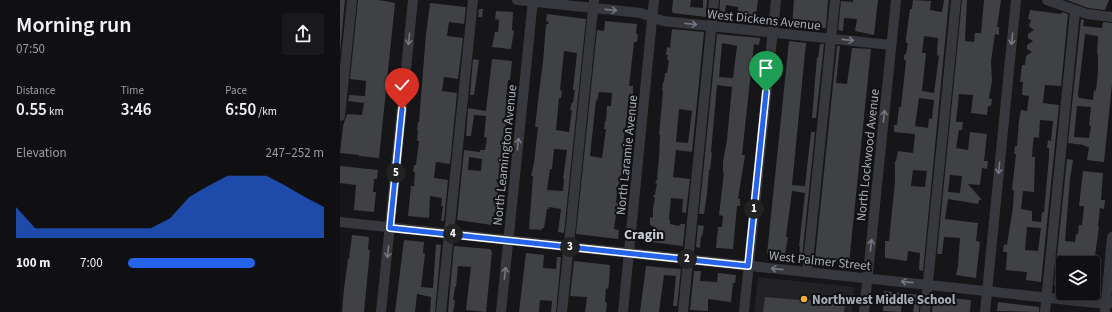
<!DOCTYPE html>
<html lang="en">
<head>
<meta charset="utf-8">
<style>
	:root { --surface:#101012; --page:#19191b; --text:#f1f3f6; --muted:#9c9d9f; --line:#303032; --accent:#2563eb }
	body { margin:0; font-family:"Source Sans 3",sans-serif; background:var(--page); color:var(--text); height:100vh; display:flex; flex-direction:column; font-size:15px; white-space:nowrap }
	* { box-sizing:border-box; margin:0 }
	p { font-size:13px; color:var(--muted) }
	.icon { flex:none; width:22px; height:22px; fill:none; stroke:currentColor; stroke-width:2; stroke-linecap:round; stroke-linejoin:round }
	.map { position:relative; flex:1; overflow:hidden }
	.panel { display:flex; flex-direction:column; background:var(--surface); width:340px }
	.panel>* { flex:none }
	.tools { position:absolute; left:716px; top:256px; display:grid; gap:8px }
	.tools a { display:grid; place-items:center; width:44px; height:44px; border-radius:4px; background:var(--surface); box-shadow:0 2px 10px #0003,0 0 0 1px var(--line); font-size:20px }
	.pin { position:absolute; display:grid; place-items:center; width:34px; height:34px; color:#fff; margin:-41px -17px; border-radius:50% 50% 50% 0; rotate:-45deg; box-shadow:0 0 4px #0007 }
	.pin .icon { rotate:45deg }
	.km { position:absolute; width:20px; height:20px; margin:-10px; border-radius:50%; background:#222; color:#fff; font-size:11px; line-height:20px; text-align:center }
	.round { display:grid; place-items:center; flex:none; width:42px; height:42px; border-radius:4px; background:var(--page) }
	.head { display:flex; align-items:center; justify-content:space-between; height:68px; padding:0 16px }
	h1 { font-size:22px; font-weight:600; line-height:30px }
	.figures { display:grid; grid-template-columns:repeat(3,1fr); gap:6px; height:68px; padding:4px 16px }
	.figures div { display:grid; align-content:center }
	.figures b { font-size:17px; font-weight:600 }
	.figures small { font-size:11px; font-weight:400 }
	.figures p { font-size:11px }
	.chart { height:112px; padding:8px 16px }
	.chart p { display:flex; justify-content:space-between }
	.chart svg { width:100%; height:72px; margin-top:4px; fill:var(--accent); opacity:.7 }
	ul { padding:0 16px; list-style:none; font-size:13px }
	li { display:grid; grid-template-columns:64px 48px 1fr; align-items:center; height:30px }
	li i { height:10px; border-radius:5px; background:var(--accent) }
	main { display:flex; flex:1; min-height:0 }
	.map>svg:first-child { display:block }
	.built { fill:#222225 }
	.building { fill:#404145; fill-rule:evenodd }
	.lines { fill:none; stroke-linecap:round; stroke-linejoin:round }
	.minor { stroke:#37383d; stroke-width:10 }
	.oneway { stroke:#757881 }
	.route-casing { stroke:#fff; stroke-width:8 }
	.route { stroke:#2563eb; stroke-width:5 }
	.poi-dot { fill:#f2b134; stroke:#111113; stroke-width:1.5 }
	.labels { text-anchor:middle; stroke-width:4; stroke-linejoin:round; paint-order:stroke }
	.street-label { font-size:13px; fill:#a8adb8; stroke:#111113 }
	.poi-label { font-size:13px; font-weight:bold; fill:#a8adb8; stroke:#111113; text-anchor:start }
	.neighbourhood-label { font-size:14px; font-weight:bold; fill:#c9ccd4; stroke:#111113 }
</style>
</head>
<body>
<main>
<section class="panel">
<div class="head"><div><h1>Morning run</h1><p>07:50</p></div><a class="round"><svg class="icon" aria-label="share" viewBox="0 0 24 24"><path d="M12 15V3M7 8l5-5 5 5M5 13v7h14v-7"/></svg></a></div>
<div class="figures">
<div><p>Distance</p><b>0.55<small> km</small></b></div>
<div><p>Time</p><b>3:46</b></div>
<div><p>Pace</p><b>6:50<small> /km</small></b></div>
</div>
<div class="chart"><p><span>Elevation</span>247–252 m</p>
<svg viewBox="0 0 160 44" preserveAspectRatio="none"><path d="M0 44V25L10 38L20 38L30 38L40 38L50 38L60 38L70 38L80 32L90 19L100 12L110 6L120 6L130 6L140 12L150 19L160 25V44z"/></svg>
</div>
<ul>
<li><b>100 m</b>7:00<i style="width:65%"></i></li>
</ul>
</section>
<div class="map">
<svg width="772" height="312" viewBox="0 0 772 312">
	<rect width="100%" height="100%" fill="#161618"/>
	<!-- built -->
	<path class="built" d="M418,277l96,10 -2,25h-98z"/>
	<!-- building -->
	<g class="building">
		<path d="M0,0h5l-5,53z"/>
		<path d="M18,0h21l16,3 -16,155 -20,-2v-1l-19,-2 3,-27 4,-12 15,1 2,-12 -16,-2 1,-6 16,1 1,-15 -16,-2z"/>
		<path d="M333,0h18l-1,7 13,1v-8h4l-1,17 -33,-4 -1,-2z"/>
		<path d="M380,0h38l-3,22 -15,-1v-3h-3l1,-11 -12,-2 -2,13h-5z"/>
		<path d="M454,0h34l-2,28 -34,-2z"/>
		<path d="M513,0h25l-4,35 -19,-4 2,-12 -13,-1 -1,13 -5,-1 3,-29 12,1z"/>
		<path d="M573,0l18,1 -1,9 12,2 2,-12h5l-26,271 -4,-1 1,-17 -12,-2 -1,10 -22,-3v-17h4l6,-60v-20h1l2,-10 15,2 2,-19 -21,-2v-7h3l2,-18h2l5,-46 -2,-2v-4l2,-1 2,-11h-2v-5l4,-29h2zM584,36l14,2 -1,17 2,1 -5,37 -12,-2 4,-38h-4zM579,98l15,2 -2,19 -3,-1 -1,10 -13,-2zM573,170l14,1 -2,16 -14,-1z"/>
		<path d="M622,0h5l-2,41 9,1 1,-9h6l3,-33h17l-4,27h2v8l-4,-1 -4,27 1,20 -3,17 3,1 -1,7h-3l-1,9 -16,-2 2,-18 -14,-1 -3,28h7l-1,8h-3l-3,18 12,2 2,-18 17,2 -3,27h4l-1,8 -5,-1 -2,17 -12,-1 14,16h-3l-1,4 -30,-5 -3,20 33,4 -2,18 4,1 -4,36 -20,-3 2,-9 2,-28 -16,-1 -2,17h-5zM610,175l12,1 -2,17 -12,-1z"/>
		<path d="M727,0h42l-4,10 -17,-2z"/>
		<path d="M90,3l36,4 -2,17 -15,-2 -2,14 16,2 -5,41 -14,-2 -2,14 15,2 -7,71 -14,-2 -2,16 14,2 -4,41h-3l2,-15h-2l1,-8 -12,-2 -1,22 -21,-2 3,-30h3l1,-14h-2l1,-7h2l3,-24h-2l1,-11h-1l1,-8h1l7,-88z"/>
		<path d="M139,9h4l-1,8h-4z"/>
		<path d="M690,10l31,4 1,-2 6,2 -7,72 -16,-1 -2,18 16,2 -18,177 -15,-2 1,-8 -21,-2 1,-18h-4l1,-8 3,1 6,-38 1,-17h-2l4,-36h-2l1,-8h2l2,-26 2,-10 6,1 2,-15 -7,-1 1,-13h-3l2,-17h3l1,-9 6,-4 -5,-3v-4l6,-4 -5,-3v-4l6,-4 -5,-4 2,-6 -3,-1zM700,120l13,1 -2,20 -3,-1 -1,8h2v9l-5,55h-2l-1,10 -9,-1v-10l-11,-2 2,-18 11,1 1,-35h-3l1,-14 1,-6 5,1zM687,227l14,1 -3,23 -13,-1z"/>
		<path d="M156,11l17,1 -1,18 2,1 -3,18 -19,-2 3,-15h3l1,-12 -4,-1z"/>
		<path d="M207,14l39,5 -22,214 -6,-1 3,-23 -12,-2v2h-2l-3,19h-2v2l-13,-1 4,-53h-2l3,-13 4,-36h-3l4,-34 4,-31 3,-37 3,-2 -3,-3zM224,51l13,2 -4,37h2l-2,13 -1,-1 -2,8h2l-3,22 -13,-2 3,-32h2l1,-7 -2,-1zM214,149l13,1 -4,29h1l-1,12 -16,-1 3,-21h2z"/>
		<path d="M741,19l3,1 -1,6 19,2 1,-6 9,1v61l-8,78 -17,-2 2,-13 -5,-1v-1l-16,-2zM745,34l13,2 -1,18h1v17l-2,20 -2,-1 -1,10 -14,-2 -1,-4zM737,106l14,1 -2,18 2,1 -2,12 -15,-1z"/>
		<path d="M265,21l32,3 -1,10h2l-1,8h-3l-5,44h4v9l-4,-1 -2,23 -5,33h1l-1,10h4l-1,16 -5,-1 -1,10 -1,-1 -2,19 6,1 -1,7 -4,-1 -2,11 -1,8 5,1 -1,9 -42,-5 21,-204 7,1zM259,92l13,1 -1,13h-4l-1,15h-1l-1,8h2l-4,29 -12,-2 6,-56 1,1z"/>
		<path d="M332,29l32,3 -12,120 -16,-2 -2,19 -1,8 17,2 -4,34 -4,-1 1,-13 -12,-1 -2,21 1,1v4l9,2 2,-2h4l-2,22 -32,-4 2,-16 -3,-1v-8l3,1v-10l2,-10 -2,-2 2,-2 2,-10 -2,-2 2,-2 2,-23 1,-22h-1l4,-44 -1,-1 1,-8h1l1,-9h2l2,-13h-2l1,-5h-2l1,-8 3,1zM339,109l13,2 -4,32 -12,-1z"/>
		<path d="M377,34l43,4 -1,7 -5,-1 -11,101 -1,10h3l-7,44h2v7h-3l-4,43 -17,-1 2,-21h4l1,-11 -4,-1 5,-42h-1v-11l4,-22 5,-53 -15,-2 -6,67 1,1 -2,17h-1l-2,24 -3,20h-5zM382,43l15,3 -4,32 -14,-1z"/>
		<path d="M449,41l17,2 -14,142 13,1 6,-54h4l-13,126 -3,-1 1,-10h-1l6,-54 -13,-2 -6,46h2l-3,17 -2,-1 -1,3 -15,-2z"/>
		<path d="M480,44h4l-8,74h-4l5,-61 1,1z"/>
		<path d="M497,46h3l-4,37 11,1 5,-36 19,1 -22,214 -29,-4v1l-5,-1z"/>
		<path d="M133,59l6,1 -5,35h-4z"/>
		<path d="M152,59l20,2 -2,19h-2l-2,20 3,1 -5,38h-2l-1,13h2l-2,19 -1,7 -4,2 3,5 -3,20 1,6 -4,3 3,4 -1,4 -3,3 -35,-5 7,-70 16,2v-2h5l2,-12 -3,-1 2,-21 -12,-1 -3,21h-5l2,-28 18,3zM129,157l13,2 -1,12 -13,-1z"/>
		<path d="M727,159l6,1 -3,19 -5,62 10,1 1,-8h2l1,-9h3l2,-19h-5l4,-35 20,2 -2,27h4l-1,9 -4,-1 -2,19h1l-5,36h-32l-1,15h2v7h-9z"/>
		<path d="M0,166l38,4 -1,9h-3l-1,13h3l-2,20 -20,-2 2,-25 -16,-2z"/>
		<path d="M358,225l6,1 -2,11 -1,-1 -1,12 -4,-1z"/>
		<path d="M12,235l17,2 -1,13h2l-6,62h-22l2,-23 4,-30h1z"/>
		<path d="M64,240l20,2 -1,11 2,1 -4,33 12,1 3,-44 5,1 -6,67h-5l1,-15 -14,-3 -2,18h-20z"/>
		<path d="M114,246l36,3 2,3 -6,60 -20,-2 5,-43 -13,-1 -2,21h-1l-2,13h2l-1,8 -1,4h-5z"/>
		<path d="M186,253l18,2 -1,13 13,1 1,-12h4l-5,55h-5l1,-11 -12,-1 -1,12h-20z"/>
		<path d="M234,261l36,4 -1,18 -1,6 -2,-1 -1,14 2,1 -1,9h-21l2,-15 -17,-1z"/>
		<path d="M306,266l35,3 -4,37h-4l3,-30 -12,-1 -5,37h-19z"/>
		<path d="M354,271h7l-1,10 17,1 1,-9 18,2 -1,8h-2l-2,19 -23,-3v12l-18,-1z"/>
		<path d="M544,291l36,4 -1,17h-6l1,-8 -12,-1 -1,9 -18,-1z"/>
		<path d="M593,296h4v3l13,1v-2l21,2 -1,12h-38z"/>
		<path d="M425,297l34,3v-1l12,1v1l34,4 -1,7h-81z"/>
		<path d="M658,302l41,5v5l-42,-1z"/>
	</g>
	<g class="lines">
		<!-- minor -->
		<g class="minor">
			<path d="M177,0l124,13 22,8 228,24"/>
			<path d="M707,0l40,14 25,3"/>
			<path d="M0,116l12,-116"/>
			<path d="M0,222l766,82 6,-2"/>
			<path d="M467,272l28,-272"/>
			<path d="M41,312l32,-312"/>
			<path d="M101,312l32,-312"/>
			<path d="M161,312l32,-312"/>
			<path d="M222,312l32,-312"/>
			<path d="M283,312l31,-312"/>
			<path d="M343,312l31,-312"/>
			<path d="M404,312l32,-312"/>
			<path d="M524,312l32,-312"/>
			<path d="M585,312l31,-312"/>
			<path d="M645,312l31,-312"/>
			<path d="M705,312l30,-301"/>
			<path d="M765,312l7,-75"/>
		</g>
	</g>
	<!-- one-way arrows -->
	<defs><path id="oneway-shaft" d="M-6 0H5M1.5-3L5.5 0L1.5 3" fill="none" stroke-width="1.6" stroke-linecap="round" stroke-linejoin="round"/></defs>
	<g class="oneway">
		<use href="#oneway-shaft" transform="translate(271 10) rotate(6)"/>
		<use href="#oneway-shaft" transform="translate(351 24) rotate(6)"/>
		<use href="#oneway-shaft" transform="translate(69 39) rotate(96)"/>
		<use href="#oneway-shaft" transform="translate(672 39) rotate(96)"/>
		<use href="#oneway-shaft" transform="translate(508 40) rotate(6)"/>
		<use href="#oneway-shaft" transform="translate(544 116) rotate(-84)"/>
		<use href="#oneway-shaft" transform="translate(178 144) rotate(-84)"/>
		<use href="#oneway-shaft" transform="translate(659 168) rotate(96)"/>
		<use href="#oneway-shaft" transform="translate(531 245) rotate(-84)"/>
		<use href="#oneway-shaft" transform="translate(48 252) rotate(96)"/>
		<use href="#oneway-shaft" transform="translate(437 269) rotate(-174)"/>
		<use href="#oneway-shaft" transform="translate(165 273) rotate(-84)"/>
		<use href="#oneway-shaft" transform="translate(567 282) rotate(-174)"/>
	</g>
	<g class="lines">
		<defs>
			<path id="route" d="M62,109l-12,119 358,38 18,-174"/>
		</defs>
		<!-- route casing -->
		<use href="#route" class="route-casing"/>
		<!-- route -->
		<use href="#route" class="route"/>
	</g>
	<!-- markers -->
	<circle class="poi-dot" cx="464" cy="299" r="4"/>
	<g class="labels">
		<!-- street labels -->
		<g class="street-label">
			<text transform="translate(424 19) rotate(6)" y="5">West Dickens Avenue</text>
			<text transform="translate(164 155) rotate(-84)" y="5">North Leamington Avenue</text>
			<text transform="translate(286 155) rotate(-84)" y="5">North Laramie Avenue</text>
			<text transform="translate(527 155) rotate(-84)" y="5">North Lockwood Avenue</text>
			<text transform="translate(480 260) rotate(6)" y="5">West Palmer Street</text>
		</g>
		<!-- poi labels -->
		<g class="poi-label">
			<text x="472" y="304">Northwest Middle School</text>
		</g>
		<!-- neighbourhood labels -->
		<g class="neighbourhood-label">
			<text x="304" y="239">Cragin</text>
		</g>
	</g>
</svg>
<div class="tools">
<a><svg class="icon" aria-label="layers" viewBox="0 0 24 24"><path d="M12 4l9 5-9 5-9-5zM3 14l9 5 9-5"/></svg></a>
</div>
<div class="pin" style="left:426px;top:92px;background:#1e9e55"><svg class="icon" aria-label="arrive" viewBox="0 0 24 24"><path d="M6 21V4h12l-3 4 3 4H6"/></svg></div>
<div class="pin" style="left:62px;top:109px;background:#d93025"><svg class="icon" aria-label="check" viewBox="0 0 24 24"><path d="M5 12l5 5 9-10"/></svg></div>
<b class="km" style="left:414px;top:209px">1</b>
<b class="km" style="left:347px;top:259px">2</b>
<b class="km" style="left:230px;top:247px">3</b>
<b class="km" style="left:113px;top:234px">4</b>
<b class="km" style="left:56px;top:173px">5</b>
</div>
</main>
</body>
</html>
